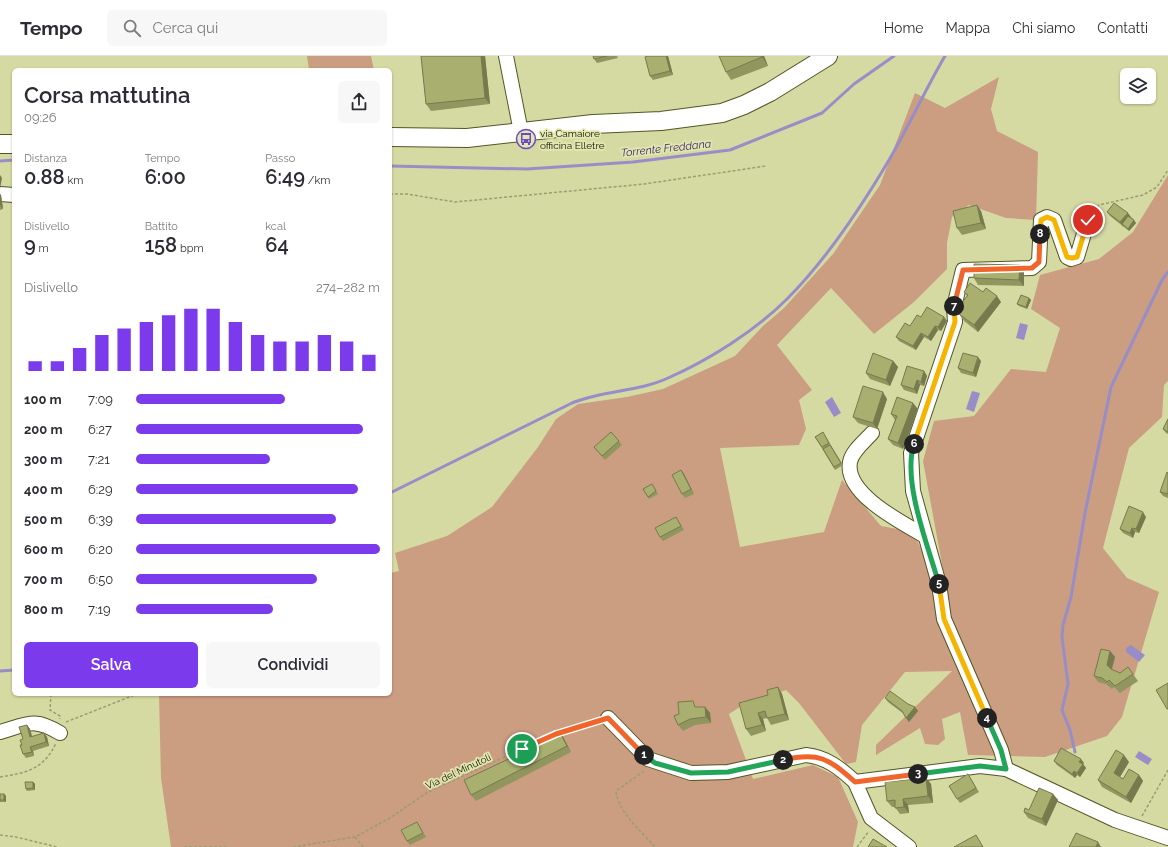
<!DOCTYPE html>
<html lang="it">
<head>
<meta charset="utf-8">
<style>
	:root { --surface:#fff; --page:#f7f7f7; --text:#2b2b33; --muted:#7c7c81; --line:#e1e1e2; --accent:#7c3aed }
	body { margin:0; font-family:Raleway,sans-serif; background:var(--page); color:var(--text); height:100vh; display:flex; flex-direction:column; font-size:15px; white-space:nowrap }
	* { box-sizing:border-box; margin:0 }
	p { font-size:13px; color:var(--muted) }
	.icon { flex:none; width:22px; height:22px; fill:none; stroke:currentColor; stroke-width:2; stroke-linecap:round; stroke-linejoin:round }
	.map { position:relative; flex:1; overflow:hidden }
	.panel { position:absolute; left:12px; top:12px; width:380px; height:628px; display:flex; flex-direction:column; background:var(--surface); border-radius:6px; box-shadow:0 1px 3px #0004 }
	.panel>* { flex:none }
	.fabs { position:absolute; left:1120px; top:12px; display:grid; gap:8px }
	.fabs a { display:grid; place-items:center; width:36px; height:36px; border-radius:6px; background:var(--surface); box-shadow:0 1px 3px #0004; font-size:20px }
	.pin { position:absolute; display:grid; place-items:center; width:34px; height:34px; color:#fff; margin:-17px; border:2px solid #fff; border-radius:50%; box-shadow:0 1px 4px #0007 }
	.km { position:absolute; width:20px; height:20px; margin:-10px; border-radius:50%; background:#222; color:#fff; font-size:11px; line-height:20px; text-align:center }
	.round { display:grid; place-items:center; flex:none; width:42px; height:42px; border-radius:6px; background:var(--page) }
	.overview { display:flex; align-items:center; justify-content:space-between; height:68px; padding:0 12px }
	h1 { font-size:22px; font-weight:600; line-height:30px }
	.figures { display:grid; grid-template-columns:repeat(3,1fr); gap:6px; height:68px; padding:4px 12px }
	.figures div { display:grid; align-content:center }
	.figures b { font-size:20px; font-weight:600 }
	.figures small { font-size:11px; font-weight:400 }
	.figures p { font-size:11px }
	.chart { height:112px; padding:8px 12px }
	.chart p { display:flex; justify-content:space-between }
	.chart svg { width:100%; height:72px; margin-top:4px; stroke:var(--accent); stroke-width:6 }
	.cta { display:flex; gap:8px; margin-top:auto; padding:8px 12px }
	.cta a { flex:1; height:46px; border-radius:6px; background:var(--accent); color:#fff; font-size:16px; font-weight:600; line-height:46px; text-align:center }
	.cta a+a { background:var(--page); color:var(--text) }
	ul { padding:0 12px; list-style:none; font-size:13px }
	li { display:grid; grid-template-columns:64px 48px 1fr; align-items:center; height:30px }
	li i { height:10px; border-radius:5px; background:var(--accent) }
	header { display:flex; align-items:center; gap:24px; box-sizing:border-box; height:56px; padding:0 20px; background:var(--surface); border-bottom:1px solid var(--line) }
	header strong { font-size:19px }
	nav { display:flex; gap:22px; margin-inline-start:auto; font-size:14px }
	.search { width:280px; height:36px; background:var(--page); display:flex; align-items:center; gap:10px; box-sizing:border-box; padding:0 14px; border-radius:6px; color:var(--muted); font-size:15px }
	.map>svg:first-child { display:block }
	.green { fill:#cb9d81 }
	.water { fill:#998dc8 }
	.lines { fill:none; stroke-linecap:round; stroke-linejoin:round }
	.stream { stroke:#998dc8; stroke-width:3 }
	.minor-casing { stroke:#525623; stroke-width:16 }
	.major-casing { stroke:#525623; stroke-width:20 }
	.path { stroke:#999d71; stroke-width:1.5; stroke-dasharray:3 2; stroke-linecap:butt }
	.minor { stroke:#fff; stroke-width:14 }
	.major { stroke:#fff; stroke-width:18 }
	.wall { fill:#91965f }
	.shaded-wall { fill:#767a4d }
	.building { fill:#a9af6e; stroke:#767a4d }
	.split-1-casing { stroke:#fff; stroke-width:8 }
	.split-2-casing { stroke:#fff; stroke-width:8 }
	.split-3-casing { stroke:#fff; stroke-width:8 }
	.split-4-casing { stroke:#fff; stroke-width:8 }
	.split-5-casing { stroke:#fff; stroke-width:8 }
	.split-6-casing { stroke:#fff; stroke-width:8 }
	.split-7-casing { stroke:#fff; stroke-width:8 }
	.split-8-casing { stroke:#fff; stroke-width:8 }
	.split-9-casing { stroke:#fff; stroke-width:8 }
	.split-1 { stroke:#f0652b; stroke-width:5 }
	.split-2 { stroke:#22a559; stroke-width:5 }
	.split-3 { stroke:#f0652b; stroke-width:5 }
	.split-4 { stroke:#22a559; stroke-width:5 }
	.split-5 { stroke:#f5b400; stroke-width:5 }
	.split-6 { stroke:#22a559; stroke-width:5 }
	.split-7 { stroke:#f5b400; stroke-width:5 }
	.split-8 { stroke:#f0652b; stroke-width:5 }
	.split-9 { stroke:#f5b400; stroke-width:5 }
	.labels { text-anchor:middle; stroke-width:3.5; stroke-linejoin:round; paint-order:stroke }
	.poi-label { font-size:10px; fill:#161703; stroke:#e2e7b0; text-anchor:start }
	.street-label { font-size:10px; fill:#161703; stroke:#e2e7b0 }
	.water-label { font-size:11px; font-style:italic; fill:#3b266d; stroke:#e2e7b0 }
</style>
</head>
<body>
<header>
<strong>Tempo</strong>
<div class="search"><svg class="icon" aria-label="search" viewBox="0 0 24 24"><circle cx="10" cy="10" r="6"/><path d="M15 15l6 6"/></svg>Cerca qui</div>
<nav><a>Home</a><a>Mappa</a><a>Chi siamo</a><a>Contatti</a></nav>
</header>
<div class="map">
<svg width="1168" height="791" viewBox="0 0 1168 791">
	<rect width="100%" height="100%" fill="#d5daa3"/>
	<!-- green -->
	<g class="green">
		<path d="M307,0h64l3,14h-65z"/>
		<path d="M999,21l-8,32 6,22 41,21 -2,68 -30,-2 -37,-13 -17,12 -5,26v26l-33,33 -40,32 -43,-46 -54,57 35,45 -13,10 7,29 -7,16 -79,3 20,99 84,-15 18,-52 39,46 32,6 24,51 10,8 -24,-130 11,-40 40,-5 37,-47 35,3 14,-44 -29,-19 9,-34 59,-16 34,-27 35,-57v206l-4,4 -2,32 -33,31 -26,100 24,30 32,14 -37,125 -15,19 -62,21 -77,-2 -8,-43 -18,7 3,20 -7,6 -13,-1 -5,-16 -44,27v-10l76,-74 -47,1 -43,53 -6,37 -10,2 -47,-61 -13,-13 -46,17 -11,7 24,65 60,-14 25,12 20,45 -5,25h-682l-10,-69 -2,-84h231v-121l9,-2 -4,-18 52,-17 45,-29 46,-60 18,-28 22,-15 49,-7 36,-8 72,-33 28,-30 21,-18 49,-54 47,-69 35,-92 30,15z"/>
	</g>
	<!-- water -->
	<g class="water">
		<path d="M1020,267l8,2 -4,15 -8,-2z"/>
		<path d="M972,335l8,2 -6,19 -8,-3z"/>
		<path d="M832,341l9,16 -7,4 -9,-15z"/>
		<path d="M1131,589l14,10 -6,7 -13,-10v-4z"/>
		<path d="M1139,695l13,8 -4,6 -13,-8z"/>
	</g>
	<g class="lines">
		<!-- stream -->
		<g class="stream">
			<path d="M0,105l14,-1"/>
			<path d="M390,110l137,3 106,-7 97,-12 92,-37 32,-29 40,-28"/>
			<path d="M390,437l182,-90c31,-13 66,-11 96,-25 41,-18 87,-47 119,-79 40,-40 73,-90 102,-139 20,-34 36,-70 56,-104"/>
			<path d="M0,615l14,-1"/>
			<path d="M1075,696l-5,-22 -8,-20 6,-26 -6,-47 1,-12 8,-28 14,-84 26,-126 51,-107 6,-8"/>
		</g>
		<defs>
			<g id="minor">
				<path d="M506,0l15,76"/>
				<path d="M0,138l14,1"/>
				<path d="M872,377c-7,8 -20,18 -22,29 -6,32 53,61 75,74"/>
				<path d="M608,662l40,41 43,14 37,-1 78,-17c20,2 34,13 49,27l125,-16 26,3 109,51 53,18"/>
				<path d="M0,676c28,-8 34,-15 60,1"/>
				<path d="M1006,713l-5,-19 -57,-131 -5,-35 -26,-93 -2,-38 44,-131 -1,-15 9,-37 69,-2 7,-6 2,-42 6,-3 7,3 13,37 4,2 6,-2 11,-37"/>
				<path d="M855,726l16,36 38,29"/>
			</g>
			<g id="major">
				<path d="M390,81l77,1 126,-14 68,-3 61,-8 22,-8 26,-13 58,-36"/>
				<path d="M0,88h14"/>
			</g>
		</defs>
		<!-- minor casing -->
		<use href="#minor" class="minor-casing"/>
		<!-- major casing -->
		<use href="#major" class="major-casing"/>
		<!-- path -->
		<g class="path">
			<path d="M390,138h17l48,8 189,-18 122,-18"/>
			<path d="M1093,154l6,-5 44,-10 14,-8 11,-17"/>
			<path d="M51,638l-1,16 10,6v3"/>
			<path d="M66,666l71,-28"/>
			<path d="M559,677l38,-12"/>
			<path d="M644,715l-28,20c2,21 25,40 39,56"/>
			<path d="M0,721c27,-4 44,-8 56,-34"/>
			<path d="M1142,760l26,-46"/>
			<path d="M0,779l16,2 41,10"/>
			<path d="M355,781l8,10"/>
			<path d="M184,791h43"/>
			<path d="M293,791l62,-10 35,-19 38,-26 116,-53"/>
			<path d="M857,791l12,-16"/>
		</g>
		<!-- minor -->
		<use href="#minor" class="minor"/>
		<!-- major -->
		<use href="#major" class="major"/>
	</g>
	<!-- wall -->
	<g class="wall">
		<path d="M421,0h64l5,48 -59,7 -5,-7z"/>
		<path d="M593,0h24l1,2 -21,5 -3,-4z"/>
		<path d="M668,0l5,19 -20,5 -3,-4z"/>
		<path d="M719,0h45l4,10 -37,14 -5,-8z"/>
		<path d="M0,138l1,1 2,14 -3,1z"/>
		<path d="M981,155l5,18 -24,6 -5,-7z"/>
		<path d="M1107,156l24,5 5,6 -7,8 -19,-15z"/>
		<path d="M1020,209l4,7v14l-46,-1 -4,-7z"/>
		<path d="M964,236h19l18,10 -23,30 -14,-11 -5,-7 4,-5 -3,-4 7,-9z"/>
		<path d="M1029,242l2,2 -4,9 -8,-3 -2,-2z"/>
		<path d="M921,261h23l3,4 -6,10 -3,-1 -7,11 -7,-4 -8,13 -17,-9 -3,-4 14,-11z"/>
		<path d="M893,305l5,6 -8,19 -20,-7 -4,-6z"/>
		<path d="M981,305l-5,16 -15,-4 -3,-5z"/>
		<path d="M924,315l3,5 -3,10 -4,-1 -3,9 -13,-4 -3,-5z"/>
		<path d="M887,343l-10,30 -19,-6 -5,-6z"/>
		<path d="M918,353l-15,40 -10,-4 -5,-6 7,-19 -4,-6z"/>
		<path d="M1168,363v15l-2,-1 -3,-4z"/>
		<path d="M823,376l20,33 -8,5 -20,-33z"/>
		<path d="M619,385l3,4 -17,15 -11,-13z"/>
		<path d="M681,414l3,4 10,20 -9,4 -3,-4z"/>
		<path d="M1168,417v25l-5,-2 -3,-4z"/>
		<path d="M652,428l6,10 -9,5 -6,-10z"/>
		<path d="M676,461l8,13 -21,11 -3,-4z"/>
		<path d="M1146,461l-7,16 -4,-1 -2,6 -10,-5 -3,-4z"/>
		<path d="M1110,595l5,6 -3,13 8,3 8,-6 10,14 -18,12 -6,-6 -2,2 -6,-5 -8,-2 -4,-6z"/>
		<path d="M778,631l4,7 7,26 -18,5 -4,-7 -4,1 3,12 -15,5 -5,-7 22,-34z"/>
		<path d="M885,642l30,9 3,4 -9,11 -5,-8 -16,-12z"/>
		<path d="M697,651h8l5,6 1,10 -16,2 -12,6 -5,-6z"/>
		<path d="M27,669l3,4 2,7 15,1 2,9 -16,5 1,5 -8,2 -3,-4 -1,-9 1,-6z"/>
		<path d="M563,681l8,15 -95,49 -5,-6z"/>
		<path d="M1054,705l30,2 -1,1 3,4 -6,9 -3,-2 -2,3 -18,-13z"/>
		<path d="M1129,706l-9,15 3,2 16,-4 4,6 -12,22 -29,-16 -4,-7z"/>
		<path d="M968,718l11,18 -19,11 -3,-4z"/>
		<path d="M926,722l5,6 2,19 -25,2 1,8 -9,1 -5,-7h-3l-5,-6z"/>
		<path d="M33,726l2,2v6l-8,1 -1,-2z"/>
		<path d="M0,738h4l2,2v6h-6z"/>
		<path d="M1053,738l5,6 -12,26 -18,-8 -4,-6 5,-2z"/>
		<path d="M417,766l9,15 -16,8 -3,-4z"/>
	</g>
	<!-- shaded-wall -->
	<g class="shaded-wall">
		<path d="M481,0h4l5,48 -5,-6z"/>
		<path d="M666,0h2l5,19 -3,-4z"/>
		<path d="M761,0h3l4,10 -6,-9z"/>
		<path d="M0,119l2,3 -2,11z"/>
		<path d="M0,138l1,1 2,14 -3,-4z"/>
		<path d="M977,149l4,6 5,18 -5,-6z"/>
		<path d="M1128,157l3,4 -7,9 -2,-2 1,2v1l-3,-5z"/>
		<path d="M1134,164l2,3 -7,8 -1,-2z"/>
		<path d="M1020,209l4,7v14l-5,-6z"/>
		<path d="M997,240l4,6 -23,30 -4,-7z"/>
		<path d="M1029,242l2,2 -4,9 -1,-2z"/>
		<path d="M944,261l3,4 -6,10 -3,-4z"/>
		<path d="M935,270l3,4 -7,11 -3,-4z"/>
		<path d="M921,277l3,4 -8,13 -3,-4z"/>
		<path d="M978,301l3,4 -5,16 -3,-4z"/>
		<path d="M893,305l5,6 -8,19 -4,-6z"/>
		<path d="M924,315l3,5 -3,10 -3,-4z"/>
		<path d="M917,324l3,5 -3,9 -3,-5z"/>
		<path d="M883,336l4,7 -10,30 -4,-6z"/>
		<path d="M913,347l5,6 -15,40 -5,-6z"/>
		<path d="M681,414l3,4 10,20 -3,-5z"/>
		<path d="M1143,456l3,5 -7,16 -3,-4z"/>
		<path d="M1132,472l3,4 -2,6 -3,-5z"/>
		<path d="M1110,595l5,6 -4,14 -4,-6z"/>
		<path d="M778,631l4,7 7,26 -4,-6z"/>
		<path d="M705,651l5,6 1,10 -5,-6z"/>
		<path d="M915,651l3,4 -9,11 -3,-4z"/>
		<path d="M758,657l5,6 3,12 -4,-6z"/>
		<path d="M27,669l3,4 3,12 -3,-4z"/>
		<path d="M559,675l4,6 8,15 -4,-6z"/>
		<path d="M44,677l3,4 2,9 -3,-4z"/>
		<path d="M30,691l3,4 1,5 -2,-4z"/>
		<path d="M1124,699l5,7 -11,18 -4,-7z"/>
		<path d="M1081,703l3,4 -1,1 3,4 -6,9 -3,-4 2,-11z"/>
		<path d="M1074,715l3,4 -2,3 -3,-4z"/>
		<path d="M1139,719l4,6 -12,22 -5,-6z"/>
		<path d="M926,722l5,6 2,19 -5,-7z"/>
		<path d="M33,726l2,2v6l-2,-2z"/>
		<path d="M4,738l2,2v6l-2,-2z"/>
		<path d="M1053,738l5,6 -12,26 -4,-7z"/>
		<path d="M903,743l5,6 1,8 -5,-6z"/>
		<path d="M1098,786l3,5h-5z"/>
	</g>
	<!-- building -->
	<g class="building">
		<path d="M421,0h60l4,42 -59,6z"/>
		<path d="M593,0h14l-13,3z"/>
		<path d="M648,0h18l4,15 -20,5 -5,-19z"/>
		<path d="M719,0h42l1,1 -36,15z"/>
		<path d="M1114,147l14,10 -8,9 -13,-10z"/>
		<path d="M977,149l4,18 -24,5 -4,-17z"/>
		<path d="M1128,160l6,4 -6,9 -6,-5z"/>
		<path d="M974,208l46,1 -1,15 -45,-2z"/>
		<path d="M970,227l13,9 3,-4 11,8 -23,29 -15,-11 5,-6 -4,-3 8,-10 -4,-3z"/>
		<path d="M1021,239l8,3 -3,9 -9,-3z"/>
		<path d="M927,251l17,10 -6,10 -3,-1 -7,11 -7,-4 -8,13 -17,-9 9,-14 5,3 7,-11 4,2z"/>
		<path d="M873,297l20,8 -7,19 -20,-7z"/>
		<path d="M963,297l15,4 -5,16 -15,-5z"/>
		<path d="M907,310l17,5 -3,11 -4,-2 -3,9 -13,-4z"/>
		<path d="M863,330l20,6 -10,31 -20,-6z"/>
		<path d="M897,341l16,6 -15,40 -10,-4 9,-23 -6,-2z"/>
		<path d="M1168,363v13l-5,-3z"/>
		<path d="M611,376l8,9 -17,15 -8,-9z"/>
		<path d="M823,376l6,11 -7,4 -7,-10z"/>
		<path d="M830,389l11,18 -7,4 -11,-18z"/>
		<path d="M681,414l10,19 -9,5 -10,-19z"/>
		<path d="M1167,416l1,1v21l-8,-2z"/>
		<path d="M652,428l4,7 -8,6 -5,-8z"/>
		<path d="M1129,450l14,6 -7,17 -4,-1 -2,5 -10,-4z"/>
		<path d="M676,461l5,9 -21,11 -5,-9z"/>
		<path d="M1101,593l9,2 -3,14 4,4 9,4 8,-6 5,7 -18,12 -6,-6 -2,2 -5,-4 -8,-2z"/>
		<path d="M1168,627v26h-1l-11,-19z"/>
		<path d="M778,631l7,27 -18,4 -2,-7 -7,2 4,12 -16,4 -7,-26 29,-8 -1,-5z"/>
		<path d="M890,635l18,13 7,3 -9,11 -4,-7 -17,-13z"/>
		<path d="M693,645l2,6h10l1,10 -16,2 -12,6 -4,-9 5,-2 -1,-12z"/>
		<path d="M27,669l3,12 14,-4 2,9 -16,5 2,5 -9,2 -3,-9h2l-2,-5 3,-1 -4,-12z"/>
		<path d="M559,675l8,15 -96,49 -7,-15 55,-26z"/>
		<path d="M1061,692l20,11 -2,3 4,2 -6,9 -3,-2 -2,3 -18,-13z"/>
		<path d="M1116,694l8,5 -10,18 9,6 6,-10 10,6 -13,22 -28,-17z"/>
		<path d="M968,718l8,14 -19,11 -8,-13z"/>
		<path d="M926,722l2,18 -25,3 1,8 -9,1v-8l-8,1 -2,-19z"/>
		<path d="M25,726h8v6l-7,1z"/>
		<path d="M1039,732l14,6 -11,25 -18,-7 1,-4 4,2z"/>
		<rect x="0" y="738" width="4" height="6"/>
		<path d="M417,766l6,11 -16,8 -6,-11z"/>
		<path d="M1076,777l22,9 -2,5h-27z"/>
		<path d="M976,779l7,12h-29z"/>
		<path d="M873,783l14,8h-19z"/>
	</g>
	<g class="lines">
		<defs>
			<path id="split-1" d="M522,693l34,-15 52,-16 36,37"/>
			<path id="split-2" d="M644,699l11,8 36,10 37,-1 55,-12"/>
			<path id="split-3" d="M783,704c36,-8 45,-2 72,22l63,-8"/>
			<path id="split-4" d="M918,718l62,-8 26,3 -5,-19 -14,-32"/>
			<path id="split-5" d="M939,528l5,35 43,99"/>
			<path id="split-6" d="M914,388c-12,37 14,102 25,140"/>
			<path id="split-7" d="M914,388l41,-122 -1,-16"/>
			<path id="split-8" d="M954,250l9,-36 69,-2 7,-6 1,-28"/>
			<path id="split-9" d="M1040,178l1,-14 6,-3 7,3 13,37 5,1 5,-1 11,-37"/>
		</defs>
		<!-- split-1 casing -->
		<use href="#split-1" class="split-1-casing"/>
		<!-- split-2 casing -->
		<use href="#split-2" class="split-2-casing"/>
		<!-- split-3 casing -->
		<use href="#split-3" class="split-3-casing"/>
		<!-- split-4 casing -->
		<use href="#split-4" class="split-4-casing"/>
		<!-- split-5 casing -->
		<use href="#split-5" class="split-5-casing"/>
		<!-- split-6 casing -->
		<use href="#split-6" class="split-6-casing"/>
		<!-- split-7 casing -->
		<use href="#split-7" class="split-7-casing"/>
		<!-- split-8 casing -->
		<use href="#split-8" class="split-8-casing"/>
		<!-- split-9 casing -->
		<use href="#split-9" class="split-9-casing"/>
		<!-- split-1 -->
		<use href="#split-1" class="split-1"/>
		<!-- split-2 -->
		<use href="#split-2" class="split-2"/>
		<!-- split-3 -->
		<use href="#split-3" class="split-3"/>
		<!-- split-4 -->
		<use href="#split-4" class="split-4"/>
		<!-- split-5 -->
		<use href="#split-5" class="split-5"/>
		<!-- split-6 -->
		<use href="#split-6" class="split-6"/>
		<!-- split-7 -->
		<use href="#split-7" class="split-7"/>
		<!-- split-8 -->
		<use href="#split-8" class="split-8"/>
		<!-- split-9 -->
		<use href="#split-9" class="split-9"/>
	</g>
	<!-- icons -->
	<defs>
		<symbol id="bus-ring" viewBox="-11 -11 22 22"><circle r="9.5" fill="#e2e7b0" stroke="#6d49c2" stroke-width="1.5"/><path d="M-5-6H5V4H4V6H2V4H-2V6H-4V4H-5ZM-3.5-4V0h7V-4ZM-3.5 1.2v1.5H-2V1.2ZM2 1.2v1.5H3.5V1.2Z" fill="#6d49c2"/></symbol>
	</defs>
	<g fill-rule="evenodd">
		<use href="#bus-ring" x="515" y="72" width="22" height="22"/>
	</g>
	<g class="labels">
		<!-- poi labels -->
		<g class="poi-label">
			<text x="540" y="81">via Camaiore<tspan x="540" dy="12">officina Elletre</tspan></text>
		</g>
		<!-- street labels -->
		<g class="street-label">
			<text transform="translate(458 715) rotate(-25)" y="4">Via del Minutoli</text>
		</g>
		<!-- water labels -->
		<g class="water-label">
			<text transform="translate(666 92) rotate(-6)" y="4">Torrente Freddana</text>
		</g>
	</g>
</svg>
<div class="fabs">
<a><svg class="icon" aria-label="layers" viewBox="0 0 24 24"><path d="M12 4l9 5-9 5-9-5zM3 14l9 5 9-5"/></svg></a>
</div>
<div class="pin" style="left:522px;top:693px;background:#1e9e55"><svg class="icon" aria-label="arrive" viewBox="0 0 24 24"><path d="M6 21V4h12l-3 4 3 4H6"/></svg></div>
<div class="pin" style="left:1088px;top:164px;background:#d93025"><svg class="icon" aria-label="check" viewBox="0 0 24 24"><path d="M5 12l5 5 9-10"/></svg></div>
<b class="km" style="left:644px;top:699px">1</b>
<b class="km" style="left:783px;top:704px">2</b>
<b class="km" style="left:918px;top:718px">3</b>
<b class="km" style="left:987px;top:662px">4</b>
<b class="km" style="left:939px;top:528px">5</b>
<b class="km" style="left:914px;top:388px">6</b>
<b class="km" style="left:954px;top:250px">7</b>
<b class="km" style="left:1040px;top:178px">8</b>
<section class="panel">
<div class="overview"><div><h1>Corsa mattutina</h1><p>09:26</p></div><a class="round"><svg class="icon" aria-label="share" viewBox="0 0 24 24"><path d="M12 15V3M7 8l5-5 5 5M5 13v7h14v-7"/></svg></a></div>
<div class="figures">
<div><p>Distanza</p><b>0.88<small> km</small></b></div>
<div><p>Tempo</p><b>6:00</b></div>
<div><p>Passo</p><b>6:49<small> /km</small></b></div>
</div>
<div class="figures">
<div><p>Dislivello</p><b>9<small> m</small></b></div>
<div><p>Battito</p><b>158<small> bpm</small></b></div>
<div><p>kcal</p><b>64</b></div>
</div>
<div class="chart"><p><span>Dislivello</span>274–282 m</p>
<svg viewBox="0 0 160 44" preserveAspectRatio="none"><path d="M5 44V38M15 44V38M25 44V30M35 44V22M45 44V18M55 44V14M65 44V10M75 44V6M85 44V6M95 44V14M105 44V22M115 44V26M125 44V26M135 44V22M145 44V26M155 44V34"/></svg>
</div>
<ul>
<li><b>100 m</b>7:09<i style="width:61%"></i></li>
<li><b>200 m</b>6:27<i style="width:93%"></i></li>
<li><b>300 m</b>7:21<i style="width:55%"></i></li>
<li><b>400 m</b>6:29<i style="width:91%"></i></li>
<li><b>500 m</b>6:39<i style="width:82%"></i></li>
<li><b>600 m</b>6:20<i style="width:100%"></i></li>
<li><b>700 m</b>6:50<i style="width:74%"></i></li>
<li><b>800 m</b>7:19<i style="width:56%"></i></li>
</ul>
<div class="cta"><a>Salva</a><a>Condividi</a></div>
</section>
</div>
</body>
</html>
